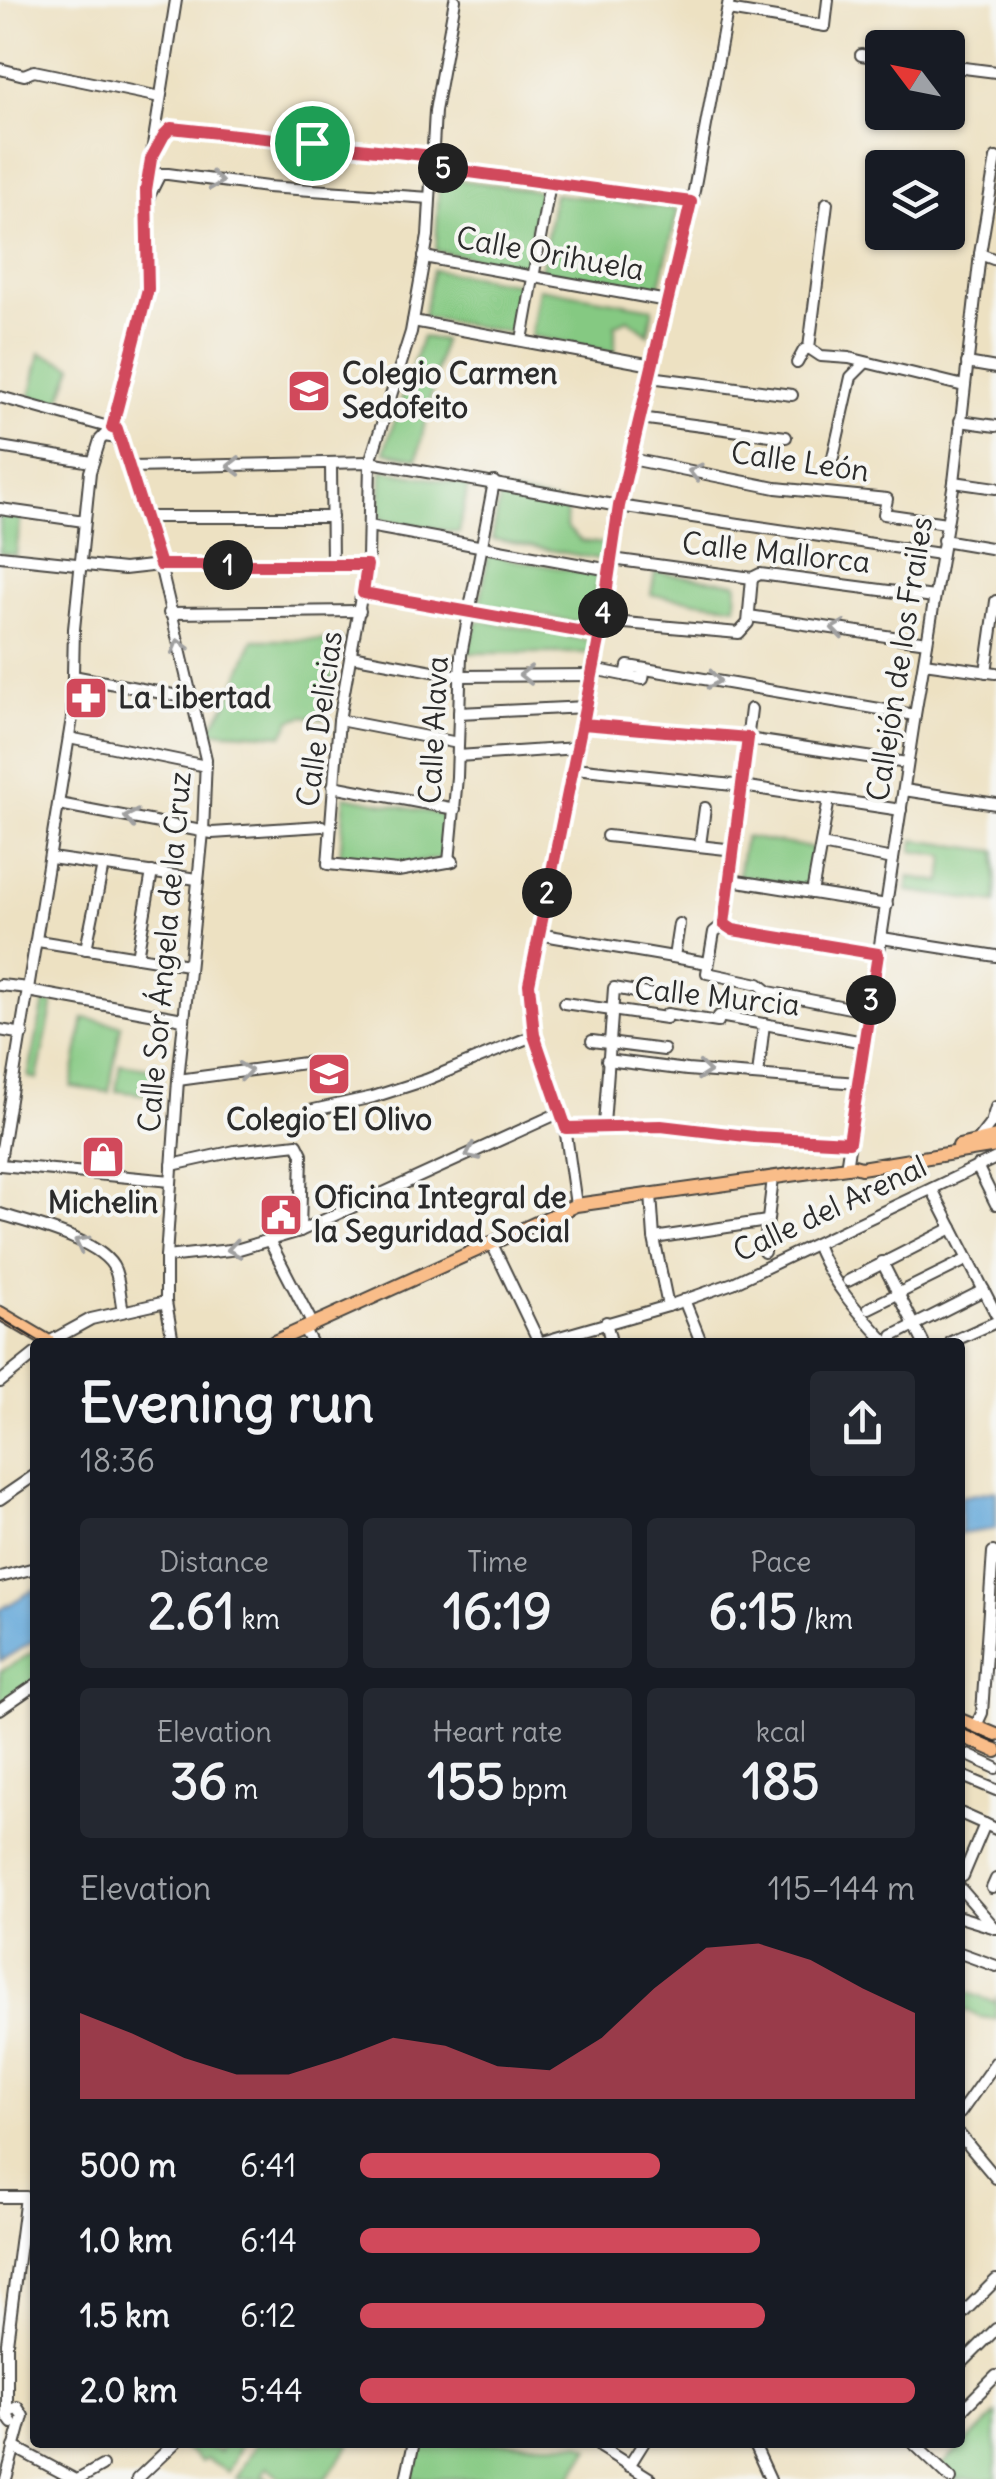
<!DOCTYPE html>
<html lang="en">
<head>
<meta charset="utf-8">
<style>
	:root { --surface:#171b24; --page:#242831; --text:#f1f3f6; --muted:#9ea1a6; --accent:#d1495b }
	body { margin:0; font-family:Delius,sans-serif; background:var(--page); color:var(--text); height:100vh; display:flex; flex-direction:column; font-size:38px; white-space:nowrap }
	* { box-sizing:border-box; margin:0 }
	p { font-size:32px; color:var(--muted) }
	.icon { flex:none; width:55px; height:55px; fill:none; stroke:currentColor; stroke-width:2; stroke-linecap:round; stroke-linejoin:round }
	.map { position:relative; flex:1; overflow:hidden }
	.drawer { position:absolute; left:30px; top:1338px; width:935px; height:1110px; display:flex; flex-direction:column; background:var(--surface); border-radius:10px; box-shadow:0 2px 8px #0004 }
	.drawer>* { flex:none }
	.needle { width:65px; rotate:302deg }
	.controls { position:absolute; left:865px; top:30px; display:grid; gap:20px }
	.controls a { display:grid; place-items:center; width:100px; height:100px; border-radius:10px; background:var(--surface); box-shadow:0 2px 8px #0004; font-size:50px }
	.pin { position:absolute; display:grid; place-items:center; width:85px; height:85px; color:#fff; margin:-42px; border:5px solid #fff; border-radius:50%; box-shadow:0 2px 10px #0007 }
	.km { position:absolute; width:50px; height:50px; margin:-25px; border-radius:50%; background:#222; color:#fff; font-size:28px; line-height:50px; text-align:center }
	.round { display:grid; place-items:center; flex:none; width:105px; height:105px; border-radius:10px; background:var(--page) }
	.head { display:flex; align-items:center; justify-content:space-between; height:170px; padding:0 50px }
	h1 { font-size:55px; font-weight:700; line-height:75px }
	.stats { display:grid; grid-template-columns:repeat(3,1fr); gap:15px; height:170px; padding:10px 50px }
	.stats div { display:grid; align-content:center; border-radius:10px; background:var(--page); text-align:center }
	.stats b { font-size:50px; font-weight:700 }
	.stats small { font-size:28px; font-weight:400 }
	.stats p { font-size:28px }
	.chart { height:280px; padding:20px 50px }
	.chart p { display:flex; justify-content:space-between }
	.chart svg { width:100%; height:180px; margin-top:10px; fill:var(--accent); opacity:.7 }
	ul { padding:0 50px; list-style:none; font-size:32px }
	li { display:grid; grid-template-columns:160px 120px 1fr; align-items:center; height:75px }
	li i { height:25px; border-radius:12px; background:var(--accent) }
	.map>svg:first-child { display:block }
	.green { fill:#85c982; stroke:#587a56; stroke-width:2.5 }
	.water { fill:#64a7d9; stroke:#486982; stroke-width:2.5 }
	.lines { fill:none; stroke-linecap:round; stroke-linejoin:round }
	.minor-casing { stroke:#484642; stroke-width:14 }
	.major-casing { stroke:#484642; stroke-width:16 }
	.minor { stroke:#fff; stroke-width:10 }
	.major { stroke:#f9bd89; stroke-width:12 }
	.tram { stroke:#2b2b2b; stroke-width:2.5 }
	.oneway { stroke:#a0a0a0 }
	.route-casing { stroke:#fff; stroke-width:20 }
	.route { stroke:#d1495b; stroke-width:12 }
	.labels { text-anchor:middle; stroke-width:8; stroke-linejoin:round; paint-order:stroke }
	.street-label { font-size:30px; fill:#2b2b2b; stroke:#f6f6f2 }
	.poi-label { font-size:30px; font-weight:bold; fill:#2b2b2b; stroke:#f6f6f2; text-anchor:start }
</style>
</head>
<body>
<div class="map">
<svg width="996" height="2479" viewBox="0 0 996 2479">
	<rect width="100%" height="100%" fill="#f6f6f2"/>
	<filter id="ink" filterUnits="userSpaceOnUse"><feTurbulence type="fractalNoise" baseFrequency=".01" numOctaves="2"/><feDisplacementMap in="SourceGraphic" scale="20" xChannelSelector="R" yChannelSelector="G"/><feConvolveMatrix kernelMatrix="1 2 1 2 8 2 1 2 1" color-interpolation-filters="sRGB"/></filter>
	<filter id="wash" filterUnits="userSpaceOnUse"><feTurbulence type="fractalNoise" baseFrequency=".0048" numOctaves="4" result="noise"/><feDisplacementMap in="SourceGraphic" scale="40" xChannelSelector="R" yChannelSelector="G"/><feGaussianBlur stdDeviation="2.25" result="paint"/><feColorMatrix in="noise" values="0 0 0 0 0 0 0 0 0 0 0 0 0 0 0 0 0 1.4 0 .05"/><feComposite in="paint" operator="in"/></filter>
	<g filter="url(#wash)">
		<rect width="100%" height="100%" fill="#ede1c2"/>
		<!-- green -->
		<g class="green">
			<path d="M439,177l101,14 -15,77 -89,-17z"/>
			<path d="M554,194l124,15 -20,84 -117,-22z"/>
			<path d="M433,270l88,14 -8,49 -90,-16z"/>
			<path d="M539,288l114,20 -5,26 -20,-15 -13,6v28l-84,-17z"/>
			<path d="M422,337l21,3 -26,119 -33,-7z"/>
			<path d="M40,353l33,13 -14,38 -29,-7z"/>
			<path d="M382,470l86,15 -9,48 -79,-14z"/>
			<path d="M501,491l66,13 -1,23 15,14 23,3 -1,16 -111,-21z"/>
			<path d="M0,512l21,3 -5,40 -16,-2z"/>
			<path d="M488,555l110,20 -8,50 -110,-21z"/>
			<path d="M655,572l82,11 -1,23 -85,-11z"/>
			<path d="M478,620l115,21 -1,12h-125z"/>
			<path d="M253,640h90l-10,34 -8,45 -21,-3 -13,4 -8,15 -74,-4 21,-33z"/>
			<path d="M345,796l103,20 -4,42 -42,7 -62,-6z"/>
			<path d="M745,837l69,11 -7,39 -69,-11z"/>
			<path d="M914,840l82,11v52l-89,-12 2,-14 33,5 3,-26 -33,-5z"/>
			<path d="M44,1002l9,1 -16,76 -9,-2z"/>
			<path d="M84,1018l37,7 -12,67 -38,-5z"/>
			<path d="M120,1064l42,6 -2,26 -44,-5z"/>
			<path d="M35,1651v34l-35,24v-37z"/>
			<path d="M960,1990l34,12 2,-3v20l-17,-2 -14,-7 -5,5z"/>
			<path d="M996,2414v65h-42l-14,-12z"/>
			<path d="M180,2443h24l15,9 6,-9h17l-14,29 -22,-13 -5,3 -22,-17z"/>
			<path d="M256,2443v-1l95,1 -25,36h-43l-16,-12 -5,7 6,5h-32z"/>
			<path d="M581,2443l9,5 -20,31h-159l8,-36z"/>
		</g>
		<!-- water -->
		<g class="water">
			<path d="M996,1490v39l-36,5v-37z"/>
			<path d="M35,1589v51l-35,21v-51z"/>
		</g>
	</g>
	<g filter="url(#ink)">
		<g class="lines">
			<defs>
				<g id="minor">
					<path d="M728,10l97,16 3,-26"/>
					<path d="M861,55l21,3"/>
					<path d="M948,66l48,6"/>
					<path d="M0,69l24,6 10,-4 126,26"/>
					<path d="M153,158l11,-23 7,-7 262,27"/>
					<path d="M432,167l259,35"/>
					<path d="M146,202l14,-28h8l99,13 163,11"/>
					<path d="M827,203l-18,145 12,8 28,2 115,28"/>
					<path d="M980,254l16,6"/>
					<path d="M424,257l243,44"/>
					<path d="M413,321l239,44"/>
					<path d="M522,340l28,-157"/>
					<path d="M797,363l7,-13 5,-2"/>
					<path d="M967,363l29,5"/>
					<path d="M650,377l142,18"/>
					<path d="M0,397l112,31"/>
					<path d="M640,418l146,19"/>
					<path d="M960,421l36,5"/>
					<path d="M104,436l13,2 13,29 30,98 46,194 -3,73 -25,248 -12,177v45l7,40"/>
					<path d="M0,447l92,15"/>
					<path d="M833,457l18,-80 14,-14"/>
					<path d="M631,459l145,29 111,11 -3,15 62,9"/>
					<path d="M331,464l1,101"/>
					<path d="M130,467l240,-5 249,44 321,48"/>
					<path d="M954,482l42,6"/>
					<path d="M0,509l84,12"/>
					<path d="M146,517h186"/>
					<path d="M369,526l241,44"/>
					<path d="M943,540l53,9"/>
					<path d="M0,556l124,13 36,-4h207"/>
					<path d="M612,559l140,19 8,-4 174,23"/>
					<path d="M363,593l237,42"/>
					<path d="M169,613l191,-2"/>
					<path d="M749,616l178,26"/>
					<path d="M602,621l137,12 9,-10 4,-45"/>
					<path d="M351,656l109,20 133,-1"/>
					<path d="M924,663l72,10"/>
					<path d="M593,669l50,10 2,-10"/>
					<path d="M986,672l10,-71"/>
					<path d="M73,676l121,23"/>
					<path d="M626,676l2,-10 287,49"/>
					<path d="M751,709l-27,215 -10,8 -7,41 52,11 10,8 101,20"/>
					<path d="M459,713l127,-6"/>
					<path d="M339,720l119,23"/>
					<path d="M583,724l165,15 159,24"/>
					<path d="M69,738l137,28"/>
					<path d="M458,756l119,-8"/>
					<path d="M575,768l167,18 159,24"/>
					<path d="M333,786l122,23"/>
					<path d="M904,790l92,14"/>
					<path d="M59,804l153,29 110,-7"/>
					<path d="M607,836l128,14"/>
					<path d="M700,845l5,-37"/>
					<path d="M821,845l72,14"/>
					<path d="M51,858l146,21"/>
					<path d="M453,861l-55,10 -70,-7 11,-144 29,-162 2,-96 41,-130 17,-96 7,-125 20,-111"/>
					<path d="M449,862l8,-85 4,-122 33,-173"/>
					<path d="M731,880l156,25"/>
					<path d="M812,893l17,-94"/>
					<path d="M724,924l9,5 145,25"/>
					<path d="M538,934l170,29"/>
					<path d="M882,938l114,18"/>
					<path d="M38,941l150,24"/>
					<path d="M86,949l17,-84"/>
					<path d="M137,957l15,-85"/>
					<path d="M674,957l5,-33"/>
					<path d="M0,985l29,3"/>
					<path d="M28,991l155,28"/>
					<path d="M564,1003l102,15 1,-4 51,8 1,-6 145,26"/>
					<path d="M0,1030l23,4"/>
					<path d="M592,1041l72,9"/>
					<path d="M607,1060l80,10 171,13"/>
					<path d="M758,1075l6,-51"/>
					<path d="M178,1080l134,-18"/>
					<path d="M309,1111l64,-14 53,-17 109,-45"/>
					<path d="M604,1125l10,-137 49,9"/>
					<path d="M565,1127l96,-1 93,11 95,5"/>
					<path d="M977,1141l14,-18 5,-16"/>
					<path d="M0,1161l72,-443 2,-89 16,-157 10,-32 12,-12 36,-139 -2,-99 30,-190"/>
					<path d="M0,1165l171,16"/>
					<path d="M172,1165l63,-14 62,-7 5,10 -2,77"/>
					<path d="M977,1166l19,38"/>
					<path d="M846,1168l69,-453 39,-233 26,-228 16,-96"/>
					<path d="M932,1189l64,125"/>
					<path d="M651,1194l3,44 14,68"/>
					<path d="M576,1205l-11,-78 -30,-92 -6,-51 64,-309 26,-169 74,-310 36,-196"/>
					<path d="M0,1214c29,9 103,26 115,56 5,13 5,28 8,41"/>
					<path d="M654,1238l113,-17"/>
					<path d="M270,1242l43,83"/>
					<path d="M491,1242l48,100"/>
					<path d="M816,1244c15,39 42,68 70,98"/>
					<path d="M764,1252l9,-74"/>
					<path d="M166,1257l73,-8 61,-18 261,-119"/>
					<path d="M882,1262l41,80"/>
					<path d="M848,1281l104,-53"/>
					<path d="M684,1300l17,42"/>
					<path d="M869,1308l99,-49"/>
					<path d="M606,1322l5,20"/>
					<path d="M304,1329l7,13"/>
					<path d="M893,1336l91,-46"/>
					<path d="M49,1342l42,-23 75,-17"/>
					<path d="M542,1342l126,-36 65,-23 263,-125"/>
					<path d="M951,1342l45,-20"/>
					<path d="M0,1382l35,-28"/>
					<path d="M0,1499l35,-24"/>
					<path d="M0,1577l35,-9"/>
					<path d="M0,1709l35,-24"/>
					<path d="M976,1726l6,-13 11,-161"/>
					<path d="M961,1752l35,16"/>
					<path d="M960,1775l36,15"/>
					<path d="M960,1813l36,16"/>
					<path d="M963,1876l22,-52"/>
					<path d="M960,1888l35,40"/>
					<path d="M992,1888l4,-9"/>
					<path d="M960,1917l36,11"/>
					<path d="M960,1953l36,13"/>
					<path d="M960,2113l36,-51"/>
					<path d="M960,2135l36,43"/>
					<path d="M0,2197h26l-19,146v73l5,7"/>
					<path d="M960,2316l36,-36"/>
					<path d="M960,2365l36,-36"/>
					<path d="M960,2412l36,-36"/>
					<path d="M753,2442l17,37"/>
					<path d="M912,2442l39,37"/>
					<path d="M14,2447l60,32"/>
					<path d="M600,2447l51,32"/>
					<path d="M629,2466l15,-24"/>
					<path d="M6,2479l17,-63 -6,-9 -9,5"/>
					<path d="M79,2479l23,-13"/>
					<path d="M137,2479l39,-37"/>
					<path d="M406,2479l8,-37"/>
				</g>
				<g id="major">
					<path d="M959,1146l37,-9"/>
					<path d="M0,1313l49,29"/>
					<path d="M274,1342l302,-137 278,-39 7,2 135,-22"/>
					<path d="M960,1720l36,15"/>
					<path d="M960,1735l36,16"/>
				</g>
			</defs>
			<!-- minor casing -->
			<use href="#minor" class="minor-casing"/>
			<!-- major casing -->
			<use href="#major" class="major-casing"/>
			<!-- minor -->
			<use href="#minor" class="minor"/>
			<!-- major -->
			<use href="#major" class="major"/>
			<!-- tram -->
			<g class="tram">
				<path d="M0,1318l40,24"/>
				<path d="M960,1727l36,16"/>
			</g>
		</g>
		<!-- one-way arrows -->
		<defs><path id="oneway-chevron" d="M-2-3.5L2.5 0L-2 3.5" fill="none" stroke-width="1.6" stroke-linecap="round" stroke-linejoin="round" transform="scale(2.5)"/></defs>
		<g class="oneway">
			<use href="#oneway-chevron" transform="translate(216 181) rotate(8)"/>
			<use href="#oneway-chevron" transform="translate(234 466) rotate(179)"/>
			<use href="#oneway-chevron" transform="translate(695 472) rotate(-168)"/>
			<use href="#oneway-chevron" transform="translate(838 629) rotate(-172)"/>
			<use href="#oneway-chevron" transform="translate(179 646) rotate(-106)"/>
			<use href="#oneway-chevron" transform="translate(526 675) rotate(180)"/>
			<use href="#oneway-chevron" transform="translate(714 680) rotate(9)"/>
			<use href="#oneway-chevron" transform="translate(131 818) rotate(-169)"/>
			<use href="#oneway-chevron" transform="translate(245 1071) rotate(-8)"/>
			<use href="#oneway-chevron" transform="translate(704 1071) rotate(5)"/>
			<use href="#oneway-chevron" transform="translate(472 1153) rotate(155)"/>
			<use href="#oneway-chevron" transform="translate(81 1243) rotate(-152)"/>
			<use href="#oneway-chevron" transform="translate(234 1249) rotate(171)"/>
		</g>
	</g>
	<g class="lines" filter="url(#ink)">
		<defs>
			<path id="route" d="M312,143l-141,-15 -7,7 -13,24 -5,31 2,99 -36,139 5,1 43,136h207l-4,28 237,42 -71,349 5,51 32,93 95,-2 93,11 95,5 29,-188 -145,-24 -9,-6 24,-186 -165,-14 9,-49c4,-18 7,-36 10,-54l17,-115 72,-304 -259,-35 1,-11 -121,-13"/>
		</defs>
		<!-- route casing -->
		<use href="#route" class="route-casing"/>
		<!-- route -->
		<use href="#route" class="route"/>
	</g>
	<!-- icons -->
	<defs>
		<symbol id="school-square" viewBox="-11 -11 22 22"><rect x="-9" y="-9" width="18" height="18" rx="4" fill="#d1495b" stroke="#f6f6f2"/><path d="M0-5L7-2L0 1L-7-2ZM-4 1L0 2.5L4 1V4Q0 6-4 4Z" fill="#fff"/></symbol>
		<symbol id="pharmacy-square" viewBox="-11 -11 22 22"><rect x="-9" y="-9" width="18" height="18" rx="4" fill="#d1495b" stroke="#f6f6f2"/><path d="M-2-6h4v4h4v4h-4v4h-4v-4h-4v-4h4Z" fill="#fff"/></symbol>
		<symbol id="shop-square" viewBox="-11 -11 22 22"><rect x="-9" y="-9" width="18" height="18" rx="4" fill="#d1495b" stroke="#f6f6f2"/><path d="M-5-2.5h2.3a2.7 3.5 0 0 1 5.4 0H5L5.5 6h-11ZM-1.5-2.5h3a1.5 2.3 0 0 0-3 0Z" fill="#fff"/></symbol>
		<symbol id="civic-square" viewBox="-11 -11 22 22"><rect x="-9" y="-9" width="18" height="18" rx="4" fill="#d1495b" stroke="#f6f6f2"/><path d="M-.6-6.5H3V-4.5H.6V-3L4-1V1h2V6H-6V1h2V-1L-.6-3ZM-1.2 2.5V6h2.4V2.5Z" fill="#fff"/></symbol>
	</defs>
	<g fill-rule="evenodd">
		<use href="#school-square" x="284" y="366" width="50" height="50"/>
		<use href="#pharmacy-square" x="61" y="673" width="50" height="50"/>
		<use href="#school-square" x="304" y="1049" width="50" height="50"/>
		<use href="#shop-square" x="78" y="1132" width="50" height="50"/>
		<use href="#civic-square" x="256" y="1190" width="50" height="50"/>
	</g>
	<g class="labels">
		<!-- street labels -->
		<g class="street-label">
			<text transform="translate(550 254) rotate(10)" y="10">Calle Orihuela</text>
			<text transform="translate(800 462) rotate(8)" y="10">Calle León</text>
			<text transform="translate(776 553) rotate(6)" y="10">Calle Mallorca</text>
			<text transform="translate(900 659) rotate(-81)" y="10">Callejón de los Frailes</text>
			<text transform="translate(320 719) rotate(-82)" y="10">Calle Delicias</text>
			<text transform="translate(434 730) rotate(-87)" y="10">Calle Alava</text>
			<text transform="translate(165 952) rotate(-85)" y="10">Calle Sor Ángela de la Cruz</text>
			<text transform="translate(717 997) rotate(6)" y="10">Calle Murcia</text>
			<text transform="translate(830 1209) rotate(-25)" y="10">Calle del Arenal</text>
		</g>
		<!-- poi labels -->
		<g class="poi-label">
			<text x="342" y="384">Colegio Carmen<tspan x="342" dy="34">Sedofeito</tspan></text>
			<text x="118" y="708">La Libertad</text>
			<text x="329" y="1130" text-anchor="middle">Colegio El Olivo</text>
			<text x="314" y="1208">Oficina Integral de<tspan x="314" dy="34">la Seguridad Social</tspan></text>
			<text x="103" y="1213" text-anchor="middle">Michelin</text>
		</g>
	</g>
</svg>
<div class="controls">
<a><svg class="needle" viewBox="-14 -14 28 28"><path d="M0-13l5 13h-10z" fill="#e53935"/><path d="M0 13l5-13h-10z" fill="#9ea1a6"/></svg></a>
<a><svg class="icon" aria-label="layers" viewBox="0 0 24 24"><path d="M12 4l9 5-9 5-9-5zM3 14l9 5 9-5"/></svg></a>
</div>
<div class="pin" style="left:312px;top:143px;background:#1e9e55"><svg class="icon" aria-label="arrive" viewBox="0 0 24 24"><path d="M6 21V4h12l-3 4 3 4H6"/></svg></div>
<b class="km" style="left:228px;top:565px">1</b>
<b class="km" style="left:547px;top:893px">2</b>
<b class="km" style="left:871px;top:1000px">3</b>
<b class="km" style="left:603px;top:613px">4</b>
<b class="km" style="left:443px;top:168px">5</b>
<section class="drawer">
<div class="head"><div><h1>Evening run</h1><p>18:36</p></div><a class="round"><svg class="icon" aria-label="share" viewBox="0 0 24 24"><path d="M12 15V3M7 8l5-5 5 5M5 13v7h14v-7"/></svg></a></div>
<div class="stats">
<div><p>Distance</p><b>2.61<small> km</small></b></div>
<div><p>Time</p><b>16:19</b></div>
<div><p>Pace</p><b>6:15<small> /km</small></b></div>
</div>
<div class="stats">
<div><p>Elevation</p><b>36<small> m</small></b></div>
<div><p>Heart rate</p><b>155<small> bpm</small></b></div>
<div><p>kcal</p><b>185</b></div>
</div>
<div class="chart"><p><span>Elevation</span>115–144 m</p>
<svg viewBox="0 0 160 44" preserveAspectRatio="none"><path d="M0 44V23L10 28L20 34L30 38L40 38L50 34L60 29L70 31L80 36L90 37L100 29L110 17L120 7L130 6L140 10L150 17L160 23V44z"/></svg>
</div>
<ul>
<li><b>500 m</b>6:41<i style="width:54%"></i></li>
<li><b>1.0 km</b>6:14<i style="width:72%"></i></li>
<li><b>1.5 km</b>6:12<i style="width:73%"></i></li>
<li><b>2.0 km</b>5:44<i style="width:100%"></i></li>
</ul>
</section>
</div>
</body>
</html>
